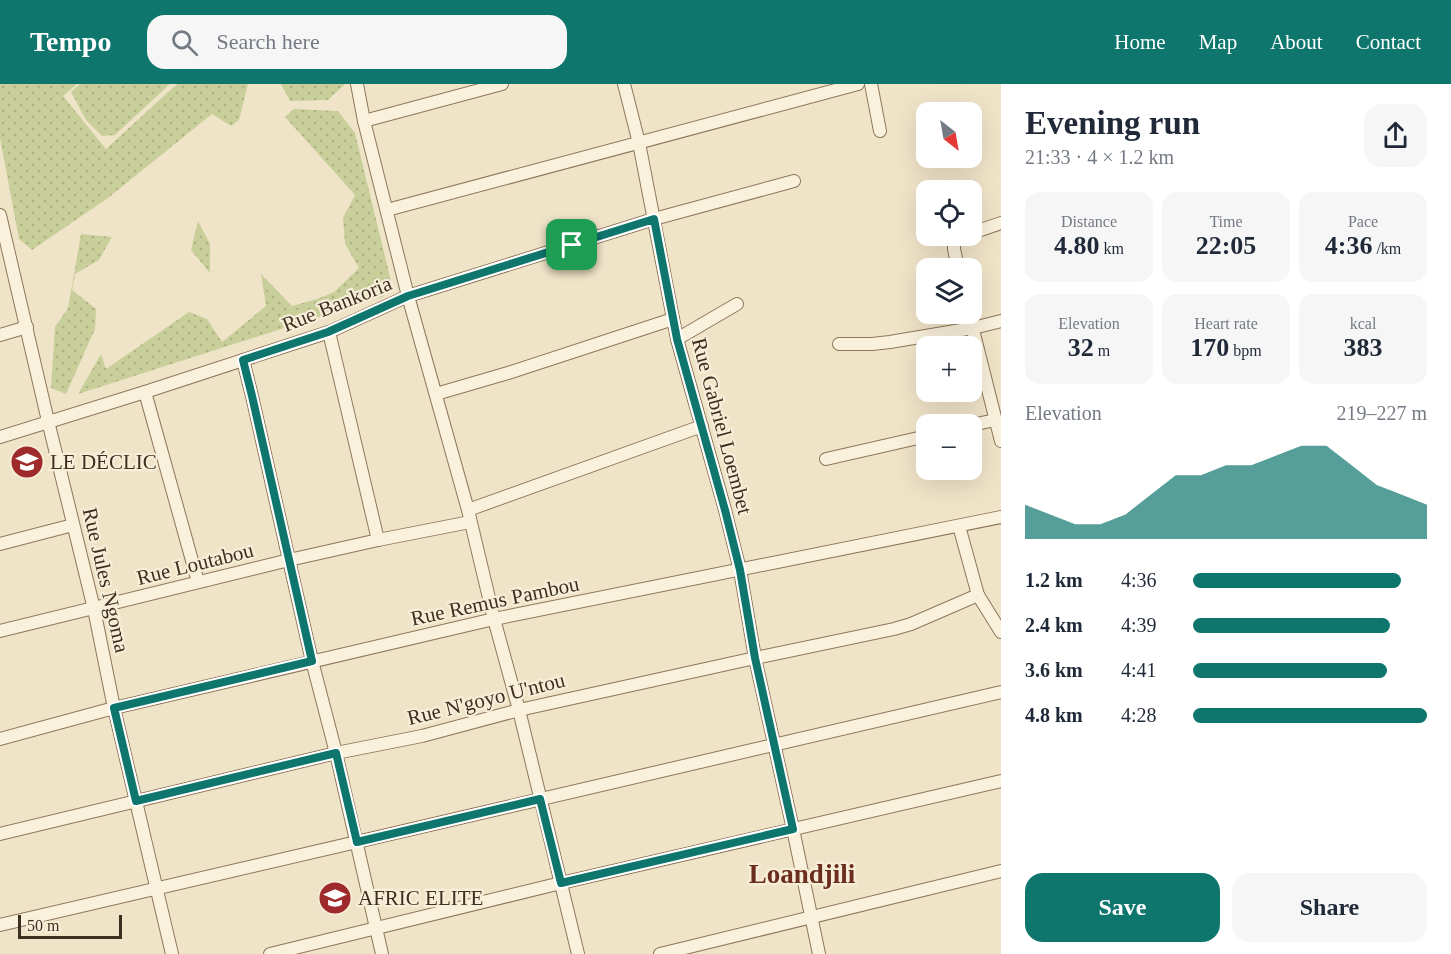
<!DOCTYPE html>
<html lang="en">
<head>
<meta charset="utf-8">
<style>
	:root { --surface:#fff; --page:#f6f6f7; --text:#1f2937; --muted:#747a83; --accent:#0f766e }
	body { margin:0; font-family:Georgia,serif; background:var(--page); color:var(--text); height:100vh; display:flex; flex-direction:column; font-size:22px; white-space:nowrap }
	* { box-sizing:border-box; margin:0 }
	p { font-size:20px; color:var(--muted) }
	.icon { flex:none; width:33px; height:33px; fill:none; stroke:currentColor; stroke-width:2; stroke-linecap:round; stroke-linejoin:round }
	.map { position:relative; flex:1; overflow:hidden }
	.panel { display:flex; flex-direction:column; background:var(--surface); width:450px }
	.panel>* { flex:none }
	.needle { width:39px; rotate:149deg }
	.tools { position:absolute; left:916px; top:18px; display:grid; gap:12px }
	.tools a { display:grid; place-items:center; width:66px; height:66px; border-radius:12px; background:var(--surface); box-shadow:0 6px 24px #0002; font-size:30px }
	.scale { position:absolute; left:18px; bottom:15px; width:104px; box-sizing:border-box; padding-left:6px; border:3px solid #3d2e20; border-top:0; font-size:16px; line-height:21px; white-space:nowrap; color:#3d2e20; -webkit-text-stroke:4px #f7eed8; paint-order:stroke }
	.pin { position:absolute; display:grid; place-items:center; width:51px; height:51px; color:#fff; margin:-26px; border-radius:12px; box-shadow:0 3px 9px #0006 }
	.round { display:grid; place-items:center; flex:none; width:63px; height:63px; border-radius:18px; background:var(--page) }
	.headline { display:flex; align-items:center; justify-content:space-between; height:102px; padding:0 24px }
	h1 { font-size:33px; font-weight:700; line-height:45px }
	.figures { display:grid; grid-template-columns:repeat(3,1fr); gap:9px; height:102px; padding:6px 24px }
	.figures div { display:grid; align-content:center; border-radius:15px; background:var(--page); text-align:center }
	.figures b { font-size:26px; font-weight:700 }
	.figures small { font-size:16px; font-weight:400 }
	.figures p { font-size:16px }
	.chart { height:168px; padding:12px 24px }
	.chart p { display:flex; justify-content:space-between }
	.chart svg { width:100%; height:108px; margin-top:6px; fill:var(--accent); opacity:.7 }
	.primary-button { display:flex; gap:12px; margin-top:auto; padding:12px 24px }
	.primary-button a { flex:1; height:69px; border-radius:18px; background:var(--accent); color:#fff; font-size:24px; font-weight:700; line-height:69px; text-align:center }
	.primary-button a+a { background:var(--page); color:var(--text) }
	ul { padding:0 24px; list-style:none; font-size:20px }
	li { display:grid; grid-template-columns:96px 72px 1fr; align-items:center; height:45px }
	li i { height:15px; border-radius:8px; background:var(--accent) }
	header { display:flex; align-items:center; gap:36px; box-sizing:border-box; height:84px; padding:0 30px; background:var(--accent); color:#fff }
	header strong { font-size:28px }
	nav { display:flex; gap:33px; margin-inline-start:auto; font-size:21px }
	.search { width:420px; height:54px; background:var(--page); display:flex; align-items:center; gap:15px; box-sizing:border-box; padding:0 21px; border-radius:18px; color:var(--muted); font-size:22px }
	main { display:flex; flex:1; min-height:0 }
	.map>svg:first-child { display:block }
	.grass { fill:url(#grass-dots) }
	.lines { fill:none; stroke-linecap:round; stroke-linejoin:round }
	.street-casing { stroke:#8d765c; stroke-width:14 }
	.street { stroke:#faf1dc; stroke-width:12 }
	.route-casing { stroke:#fff; stroke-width:12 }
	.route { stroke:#0f766e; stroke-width:8 }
	.labels { text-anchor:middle; stroke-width:4.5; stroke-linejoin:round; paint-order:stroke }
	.street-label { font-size:21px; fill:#3d2e20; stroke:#f7eed8 }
	.poi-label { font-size:21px; fill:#3d2e20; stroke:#f7eed8; text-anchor:start }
	.district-label { font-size:27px; font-weight:bold; fill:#6b2e1e; stroke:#f7eed8 }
</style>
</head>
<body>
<header>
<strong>Tempo</strong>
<div class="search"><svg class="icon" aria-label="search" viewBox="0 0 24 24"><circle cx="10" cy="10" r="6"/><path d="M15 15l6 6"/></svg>Search here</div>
<nav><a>Home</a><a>Map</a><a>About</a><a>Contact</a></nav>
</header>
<main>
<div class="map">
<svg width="1001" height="870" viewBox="0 0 1001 870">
	<defs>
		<pattern id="grass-dots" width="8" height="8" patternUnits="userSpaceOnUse" patternTransform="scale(1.5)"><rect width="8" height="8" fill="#c9cf9b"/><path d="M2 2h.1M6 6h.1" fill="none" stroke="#aeb285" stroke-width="1.8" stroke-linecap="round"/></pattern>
	</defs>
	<rect width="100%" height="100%" fill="#f0e4c8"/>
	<!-- grass -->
	<g class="grass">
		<path d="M0,0h77l-14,12 43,53 71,-65h71l-9,36 -8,6 -19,-12 -104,84 -76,52 -13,-11 -19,-101z"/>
		<path d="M80,0h90l-55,51 -13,1 -16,-16 -15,-28z"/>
		<path d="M281,0h64l-17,16 -38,1z"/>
		<path d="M294,25l44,2 17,22 36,148 -7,15 -306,98 23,-40 5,15 83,-57 18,7 15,23 44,-36 -5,-32 31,32 25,-7 17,-7 25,-24 -14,-24 -2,-26 12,-23 -70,-78z"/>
		<path d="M198,137l12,23v29l-19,-23z"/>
		<path d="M81,150l31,3 -13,23 -24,14 -3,16 24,19 -1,20 -29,65 -15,-6 4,-61 13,-19z"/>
	</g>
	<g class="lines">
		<defs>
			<g id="street">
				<path d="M357,0l7,37 44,175 60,214 26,109 25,91 59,244"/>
				<path d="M624,0l15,59 38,196 48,171 15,60 15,88 38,171 26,125"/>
				<path d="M871,0l9,47"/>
				<path d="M364,37l138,-37"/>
				<path d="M387,126l471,-126"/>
				<path d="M0,131l48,206 46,188 20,99 58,246"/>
				<path d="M972,149l29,-10"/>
				<path d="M958,184l-4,-19v-6l6,-6 5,-1"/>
				<path d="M969,230l32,127"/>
				<path d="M329,248l49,208"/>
				<path d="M0,251l27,-8"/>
				<path d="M677,255l60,-35"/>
				<path d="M839,260h33l18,-2 83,-14 28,-7"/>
				<path d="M243,276l9,36 37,164 23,101 24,92 46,201"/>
				<path d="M145,308l53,190"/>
				<path d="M436,310l72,-21 165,-54"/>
				<path d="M972,341l23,-5"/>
				<path d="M0,353l145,-45 184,-60 79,-36 246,-77 140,-38"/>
				<path d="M826,375l101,-23"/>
				<path d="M468,426l234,-84"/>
				<path d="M959,442l19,69 23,37"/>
				<path d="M0,460l73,-19"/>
				<path d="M0,547l289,-71 89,-20 92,-18"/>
				<path d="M0,655l114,-31 380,-89 507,-102"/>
				<path d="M0,750l336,-81 86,-17 97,-26 236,-52 139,-29 17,-5 67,-29"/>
				<path d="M0,841l1001,-233"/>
				<path d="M270,870l291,-71 440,-102"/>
				<path d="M660,870l341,-83"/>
			</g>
		</defs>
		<!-- street casing -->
		<use href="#street" class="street-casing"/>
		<!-- street -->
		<use href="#street" class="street"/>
	</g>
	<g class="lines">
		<defs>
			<path id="route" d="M654,135l23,120 48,171 15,60 15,88 38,171 -232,54 -21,-84 -183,43 -21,-89 -200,48 -22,-93 198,-47 -60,-265 -9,-36 85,-28 80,-36z"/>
		</defs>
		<!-- route casing -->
		<use href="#route" class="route-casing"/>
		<!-- route -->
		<use href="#route" class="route"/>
	</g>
	<!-- icons -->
	<defs>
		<symbol id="school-disc" viewBox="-11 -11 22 22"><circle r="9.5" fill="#9e2a2b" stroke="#f7eed8"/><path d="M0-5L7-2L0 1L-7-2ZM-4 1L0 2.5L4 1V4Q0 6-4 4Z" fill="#fff"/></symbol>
	</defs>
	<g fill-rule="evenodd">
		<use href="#school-disc" x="8" y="359" width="38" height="38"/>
		<use href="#school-disc" x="316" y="795" width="38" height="38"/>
	</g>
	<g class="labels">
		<!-- street labels -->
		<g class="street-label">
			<text transform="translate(337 220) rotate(-22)" y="7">Rue Bankoria</text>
			<text transform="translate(722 342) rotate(75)" y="7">Rue Gabriel Loembet</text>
			<text transform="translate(195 480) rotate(-14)" y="7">Rue Loutabou</text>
			<text transform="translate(106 496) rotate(77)" y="7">Rue Jules Ngoma</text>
			<text transform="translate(495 517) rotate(-12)" y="7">Rue Remus Pambou</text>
			<text transform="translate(486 615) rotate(-14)" y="7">Rue N'goyo U'ntou</text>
		</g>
		<!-- poi labels -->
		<g class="poi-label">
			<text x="50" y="385">LE DÉCLIC</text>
			<text x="358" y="821">AFRIC ELITE</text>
		</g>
		<!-- district labels -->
		<g class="district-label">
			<text x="802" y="799">Loandjili</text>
		</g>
	</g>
</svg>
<div class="tools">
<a><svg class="needle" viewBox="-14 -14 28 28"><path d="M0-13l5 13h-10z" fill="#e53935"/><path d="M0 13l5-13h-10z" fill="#747a83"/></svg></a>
<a><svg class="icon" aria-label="locate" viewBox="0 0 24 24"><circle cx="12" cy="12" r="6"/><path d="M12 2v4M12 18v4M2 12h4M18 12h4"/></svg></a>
<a><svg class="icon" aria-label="layers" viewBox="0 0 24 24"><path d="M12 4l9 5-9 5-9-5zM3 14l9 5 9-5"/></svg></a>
<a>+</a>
<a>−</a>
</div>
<div class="scale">50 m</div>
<div class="pin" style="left:572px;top:161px;background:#1e9e55"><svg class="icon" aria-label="arrive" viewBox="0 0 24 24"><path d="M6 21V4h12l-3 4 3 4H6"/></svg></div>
</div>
<section class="panel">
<div class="headline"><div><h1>Evening run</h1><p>21:33 · 4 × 1.2 km</p></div><a class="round"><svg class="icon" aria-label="share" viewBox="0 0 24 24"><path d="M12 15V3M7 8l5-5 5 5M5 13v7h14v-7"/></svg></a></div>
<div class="figures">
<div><p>Distance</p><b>4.80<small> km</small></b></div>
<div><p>Time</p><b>22:05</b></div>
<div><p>Pace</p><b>4:36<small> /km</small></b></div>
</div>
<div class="figures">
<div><p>Elevation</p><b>32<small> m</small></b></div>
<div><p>Heart rate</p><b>170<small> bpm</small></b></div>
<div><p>kcal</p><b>383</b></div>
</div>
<div class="chart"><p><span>Elevation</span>219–227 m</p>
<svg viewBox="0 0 160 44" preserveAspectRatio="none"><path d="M0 44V30L10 34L20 38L30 38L40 34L50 26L60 18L70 18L80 14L90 14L100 10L110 6L120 6L130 14L140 22L150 26L160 30V44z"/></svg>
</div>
<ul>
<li><b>1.2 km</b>4:36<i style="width:89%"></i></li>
<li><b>2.4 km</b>4:39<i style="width:84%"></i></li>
<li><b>3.6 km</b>4:41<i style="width:83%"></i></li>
<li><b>4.8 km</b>4:28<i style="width:100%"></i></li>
</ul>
<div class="primary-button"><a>Save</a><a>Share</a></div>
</section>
</main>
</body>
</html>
